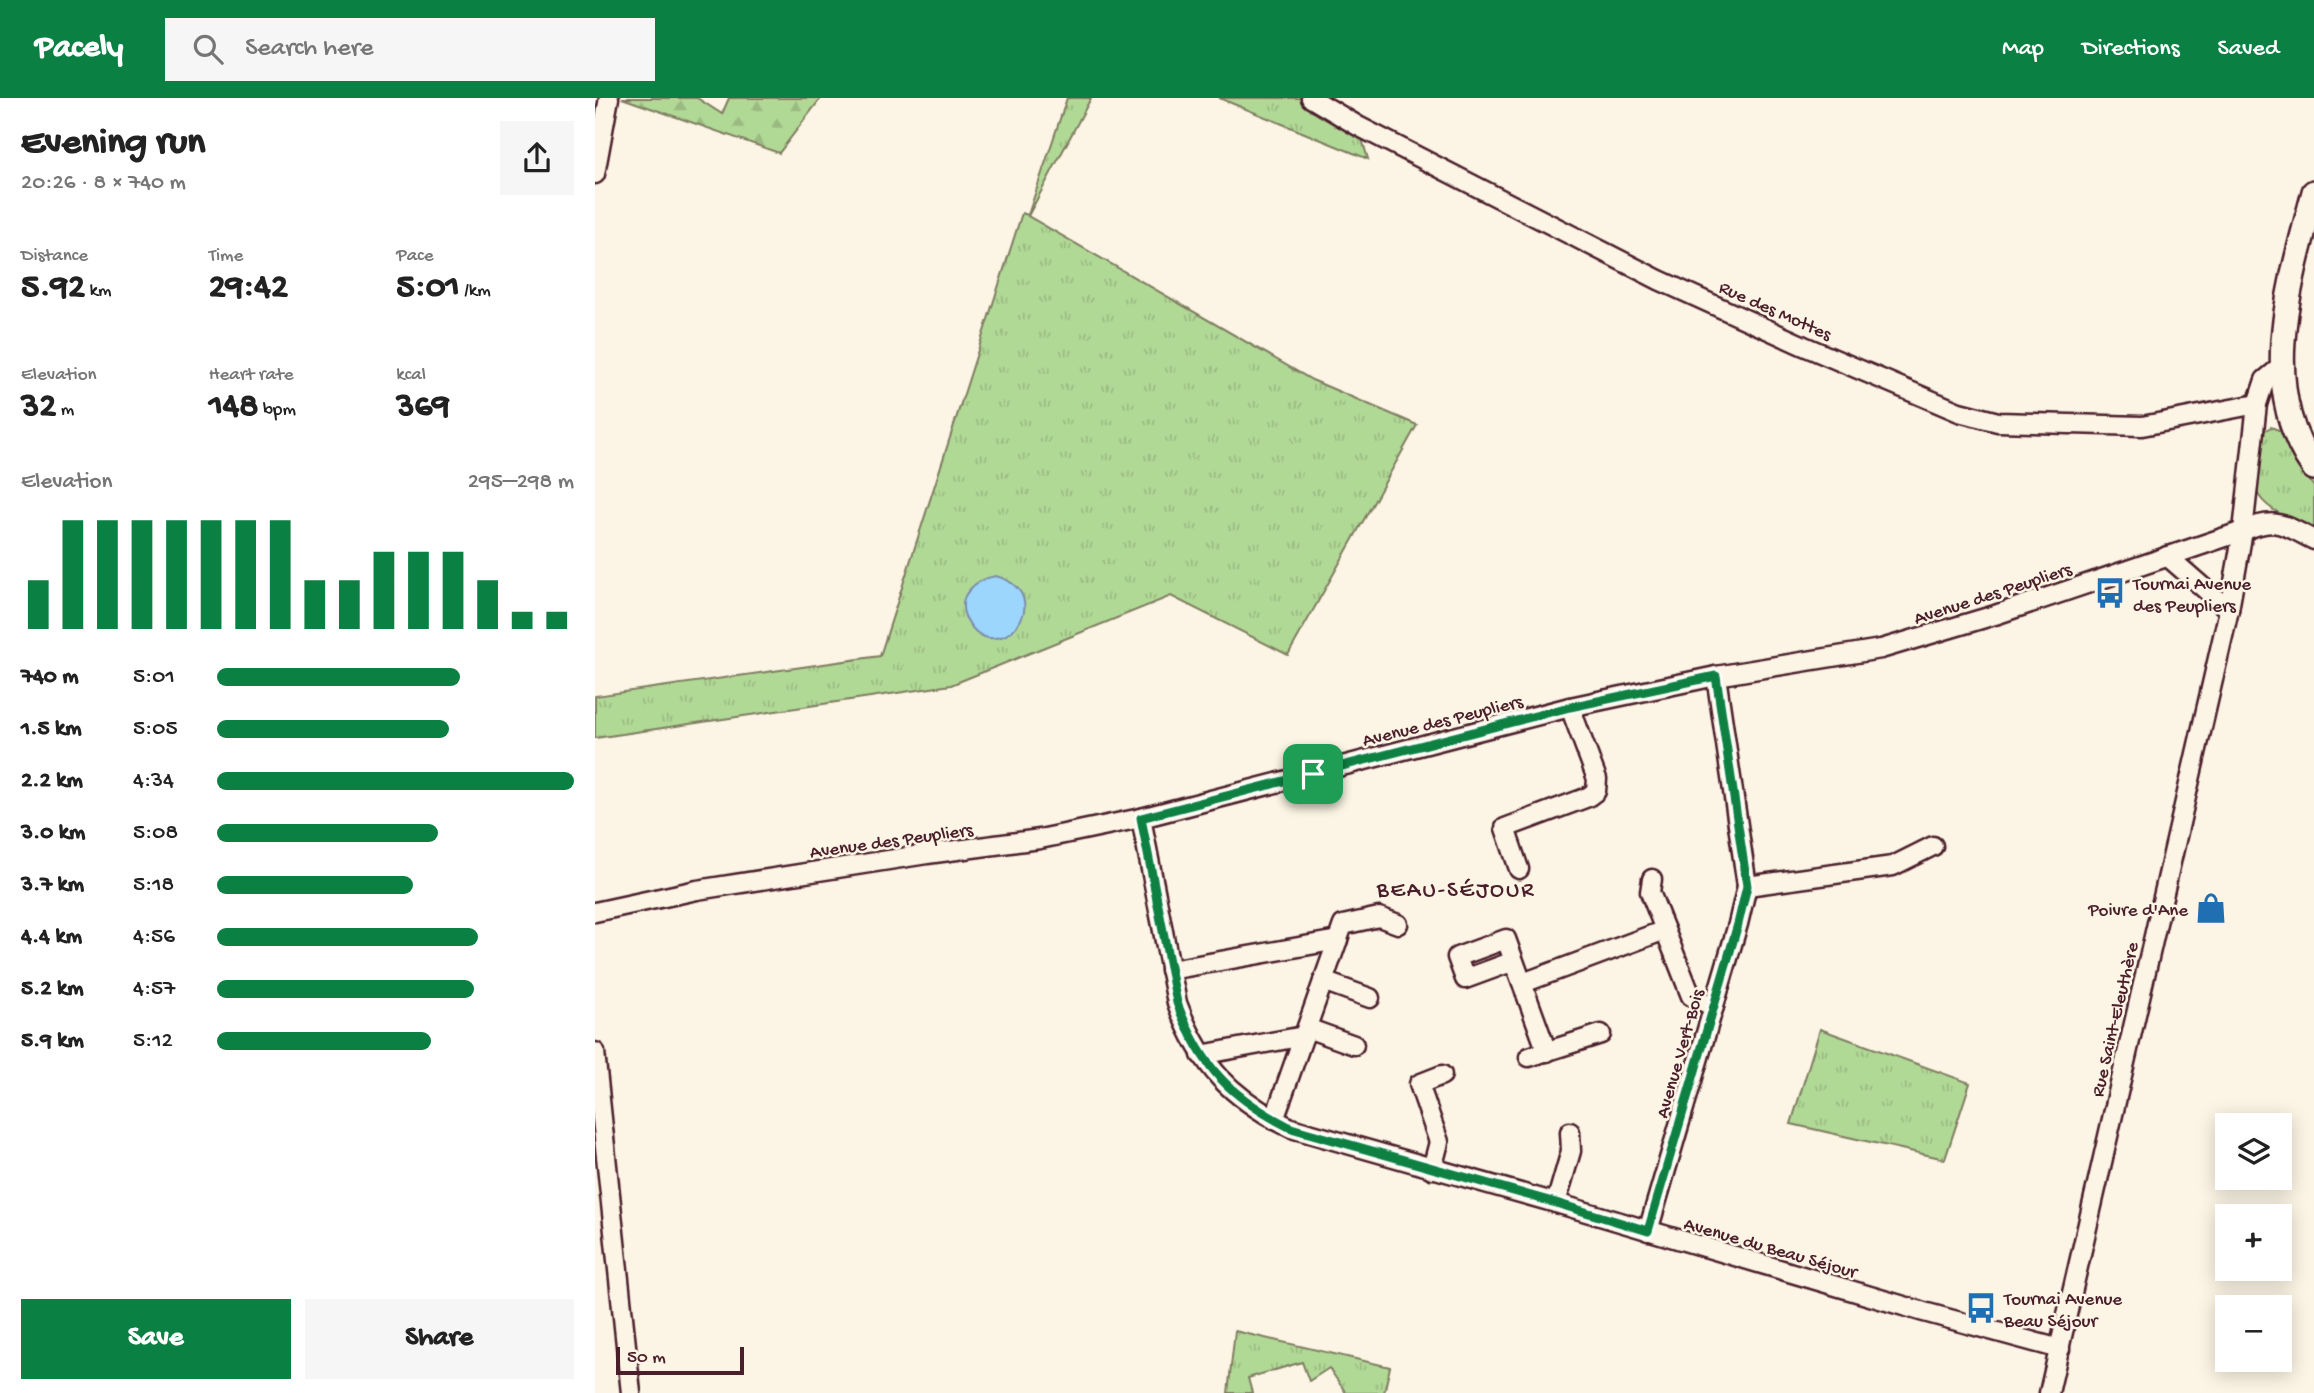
<!DOCTYPE html>
<html lang="en">
<head>
<meta charset="utf-8">
<style>
	:root { --surface:#fff; --page:#f6f6f6; --text:#222; --muted:#767676; --accent:#0b8043 }
	body { margin:0; font-family:"Gochi Hand",sans-serif; background:var(--page); color:var(--text); height:100vh; display:flex; flex-direction:column; font-size:26px; white-space:nowrap }
	* { box-sizing:border-box; margin:0 }
	p { font-size:23px; color:var(--muted) }
	.icon { flex:none; width:38px; height:38px; fill:none; stroke:currentColor; stroke-width:2; stroke-linecap:round; stroke-linejoin:round }
	.map { position:relative; flex:1; overflow:hidden }
	.side { display:flex; flex-direction:column; background:var(--surface); width:595px }
	.side>* { flex:none }
	.buttons { position:absolute; left:1620px; top:1015px; display:grid; gap:14px }
	.buttons a { display:grid; place-items:center; width:77px; height:77px; border-radius:0px; background:var(--surface); box-shadow:0 4px 18px #0003; font-size:35px }
	.scale { position:absolute; left:21px; bottom:18px; width:128px; box-sizing:border-box; padding-left:7px; border:4px solid #4a1f2b; border-top:0; font-size:19px; line-height:24px; white-space:nowrap; color:#4a1f2b; -webkit-text-stroke:5px #fcf5e5; paint-order:stroke }
	.pin { position:absolute; display:grid; place-items:center; width:60px; height:60px; color:#fff; margin:-30px; border-radius:14px; box-shadow:0 4px 10px #0006 }
	.round { display:grid; place-items:center; flex:none; width:74px; height:74px; border-radius:0px; background:var(--page) }
	.summary { display:flex; align-items:center; justify-content:space-between; height:119px; padding:0 21px }
	h1 { font-size:38px; font-weight:700; line-height:52px }
	.metrics { display:grid; grid-template-columns:repeat(3,1fr); gap:10px; height:119px; padding:7px 21px }
	.metrics div { display:grid; align-content:center }
	.metrics b { font-size:35px; font-weight:700 }
	.metrics small { font-size:19px; font-weight:400 }
	.metrics p { font-size:19px }
	.chart { height:196px; padding:14px 21px }
	.chart p { display:flex; justify-content:space-between }
	.chart svg { width:100%; height:126px; margin-top:7px; stroke:var(--accent); stroke-width:6 }
	.primary-button { display:flex; gap:14px; margin-top:auto; padding:14px 21px }
	.primary-button a { flex:1; height:80px; border-radius:0px; background:var(--accent); color:#fff; font-size:28px; font-weight:700; line-height:80px; text-align:center }
	.primary-button a+a { background:var(--page); color:var(--text) }
	ul { padding:0 21px; list-style:none; font-size:23px }
	li { display:grid; grid-template-columns:112px 84px 1fr; align-items:center; height:52px }
	li i { height:18px; border-radius:9px; background:var(--accent) }
	header { display:flex; align-items:center; gap:42px; box-sizing:border-box; height:98px; padding:0 35px; background:var(--accent); color:#fff }
	header strong { font-size:33px }
	nav { display:flex; gap:38px; margin-inline-start:auto; font-size:24px }
	.search { width:490px; height:63px; background:var(--page); display:flex; align-items:center; gap:18px; box-sizing:border-box; padding:0 24px; border-radius:0px; color:var(--muted); font-size:26px }
	main { display:flex; flex:1; min-height:0 }
	.map>svg:first-child { display:block }
	.grass { fill:url(#grass-tufts); stroke:#7e7c60; stroke-width:2 }
	.forest { fill:url(#forest-firs); stroke:#7e7c60; stroke-width:2 }
	.water { fill:#9cd6fd; stroke:#7b8da9; stroke-width:2 }
	.lines { fill:none; stroke-linecap:round; stroke-linejoin:round }
	.minor-casing { stroke:#4a1f2b; stroke-width:23 }
	.major-casing { stroke:#4a1f2b; stroke-width:28 }
	.minor { stroke:#fcf5e5; stroke-width:18 }
	.major { stroke:#fcf5e5; stroke-width:23 }
	.route-casing { stroke:#fff; stroke-width:14 }
	.route { stroke:#0b8043; stroke-width:9 }
	.labels { text-anchor:middle; stroke-width:5; stroke-linejoin:round; paint-order:stroke }
	.street-label { font-size:19px; fill:#4a1f2b; stroke:#fcf5e5 }
	.poi-label { font-size:19px; fill:#4a1f2b; stroke:#fcf5e5; text-anchor:start }
	.quarter-label { font-size:23px; letter-spacing:2px; fill:#4a1f2b; stroke:#fcf5e5 }
</style>
</head>
<body>
<header>
<strong>Pacely</strong>
<div class="search"><svg class="icon" aria-label="search" viewBox="0 0 24 24"><circle cx="10" cy="10" r="6"/><path d="M15 15l6 6"/></svg>Search here</div>
<nav><a>Map</a><a>Directions</a><a>Saved</a></nav>
</header>
<main>
<section class="side">
<div class="summary"><div><h1>Evening run</h1><p>20:26 · 8 × 740 m</p></div><a class="round"><svg class="icon" aria-label="share" viewBox="0 0 24 24"><path d="M12 15V3M7 8l5-5 5 5M5 13v7h14v-7"/></svg></a></div>
<div class="metrics">
<div><p>Distance</p><b>5.92<small> km</small></b></div>
<div><p>Time</p><b>29:42</b></div>
<div><p>Pace</p><b>5:01<small> /km</small></b></div>
</div>
<div class="metrics">
<div><p>Elevation</p><b>32<small> m</small></b></div>
<div><p>Heart rate</p><b>148<small> bpm</small></b></div>
<div><p>kcal</p><b>369</b></div>
</div>
<div class="chart"><p><span>Elevation</span>295–298 m</p>
<svg viewBox="0 0 160 44" preserveAspectRatio="none"><path d="M5 44V27M15 44V6M25 44V6M35 44V6M45 44V6M55 44V6M65 44V6M75 44V6M85 44V27M95 44V27M105 44V17M115 44V17M125 44V17M135 44V27M145 44V38M155 44V38"/></svg>
</div>
<ul>
<li><b>740 m</b>5:01<i style="width:68%"></i></li>
<li><b>1.5 km</b>5:05<i style="width:65%"></i></li>
<li><b>2.2 km</b>4:34<i style="width:100%"></i></li>
<li><b>3.0 km</b>5:08<i style="width:62%"></i></li>
<li><b>3.7 km</b>5:18<i style="width:55%"></i></li>
<li><b>4.4 km</b>4:56<i style="width:73%"></i></li>
<li><b>5.2 km</b>4:57<i style="width:72%"></i></li>
<li><b>5.9 km</b>5:12<i style="width:60%"></i></li>
</ul>
<div class="primary-button"><a>Save</a><a>Share</a></div>
</section>
<div class="map">
<svg width="1719" height="1295" viewBox="0 0 1719 1295">
	<defs>
		<pattern id="grass-tufts" width="24" height="20" patternUnits="userSpaceOnUse" patternTransform="scale(1.75)"><rect width="24" height="20" fill="#b1d996"/><path d="M3 7l-1-3M5 7V3M7 7l1-3M15 17l-1-3M17 17v-4M19 17l1-3" fill="none" stroke="#9aba81"/></pattern>
		<pattern id="forest-firs" width="22" height="20" patternUnits="userSpaceOnUse" patternTransform="scale(1.75)"><rect width="22" height="20" fill="#b1d996"/><path d="M5 1l3.5 6h-7zM16 11l3.5 6h-7z" fill="#9aba81"/></pattern>
	</defs>
	<rect width="100%" height="100%" fill="#fcf5e5"/>
	<filter id="ink" filterUnits="userSpaceOnUse"><feTurbulence type="fractalNoise" baseFrequency=".0143" numOctaves="2"/><feDisplacementMap in="SourceGraphic" scale="14" xChannelSelector="R" yChannelSelector="G"/><feConvolveMatrix kernelMatrix="1 2 1 2 8 2 1 2 1" color-interpolation-filters="sRGB"/></filter>
	<g filter="url(#ink)">
		<!-- grass -->
		<g class="grass">
			<path d="M472,0h24l-63,118 284,164 105,45 -129,230 -117,-59 -220,89 -356,53v-42l285,-40 142,-443 6,2z"/>
			<path d="M624,0h92l47,28 10,33z"/>
			<path d="M1676,329l10,4 12,26 21,30v43c-19,-10 -50,-19 -58,-40l6,-58z"/>
			<path d="M1225,931l150,54 -25,76 -154,-35z"/>
			<path d="M640,1233l155,36 -6,26h-38l-17,-25 -20,13 -7,-19 -54,16 4,15h-24z"/>
		</g>
		<!-- forest -->
		<path class="forest" d="M27,0h75l25,16 7,-16h92l-42,55z"/>
		<!-- water -->
		<path class="water" d="M401,478c66,20 0,97 -29,44 -13,-23 8,-41 29,-44z"/>
		<g class="lines">
			<defs>
				<g id="minor">
					<path d="M716,0l47,28 301,154 145,66 155,66 39,10 144,4 115,-22"/>
					<path d="M0,76l14,-76"/>
					<path d="M1572,458l62,54"/>
					<path d="M546,720l36,185c24,64 53,94 114,125l265,75 368,109 136,37"/>
					<path d="M924,771l-14,-41 83,-31 8,-6 1,-12 -27,-72"/>
					<path d="M1057,781l-2,13 41,104 23,11"/>
					<path d="M1152,788l146,-20 40,-20"/>
					<path d="M0,814l102,-22 230,-36 113,-15 101,-21 429,-111 146,-31 165,-27 114,-34 248,-84c33,-15 41,-6 71,9"/>
					<path d="M919,863l-8,-22 -49,18 8,22 49,-18 33,91"/>
					<path d="M575,872l168,-30"/>
					<path d="M728,883l47,17"/>
					<path d="M928,885l142,-53"/>
					<path d="M712,930l47,17"/>
					<path d="M0,954l36,341"/>
					<path d="M606,957l103,-19"/>
					<path d="M934,959l72,-23"/>
					<path d="M679,1022l69,-195 36,-8 19,7"/>
					<path d="M837,1071l7,-27 -20,-58 23,-9"/>
					<path d="M961,1105l15,-52 -1,-19"/>
					<path d="M1053,1133l90,-307 9,-38 -31,-210"/>
					<path d="M1454,1295l180,-783 14,-79 14,-127 8,-24 17,-14"/>
				</g>
				<path id="major" d="M1719,94c-23,88 -58,195 0,276"/>
			</defs>
			<!-- minor casing -->
			<use href="#minor" class="minor-casing"/>
			<!-- major casing -->
			<use href="#major" class="major-casing"/>
			<!-- minor -->
			<use href="#minor" class="minor"/>
			<!-- major -->
			<use href="#major" class="major"/>
		</g>
	</g>
	<g class="lines" filter="url(#ink)">
		<defs>
			<path id="route" d="M1121,578l31,210 -9,38 -90,307 -92,-28 -265,-75c-61,-31 -90,-61 -114,-125l-36,-185 429,-111z"/>
		</defs>
		<!-- route casing -->
		<use href="#route" class="route-casing"/>
		<!-- route -->
		<use href="#route" class="route"/>
	</g>
	<!-- icons -->
	<defs>
		<symbol id="bus-bare" viewBox="-9 -9 18 18"><path d="M-5-6H5V4H4V6H2V4H-2V6H-4V4H-5ZM-3.5-4V0h7V-4ZM-3.5 1.2v1.5H-2V1.2ZM2 1.2v1.5H3.5V1.2Z" fill="#1f6fb2" stroke="#fcf5e5" stroke-width="2.5" paint-order="stroke"/></symbol>
		<symbol id="shop-bare" viewBox="-9 -9 18 18"><path d="M-5-2.5h2.3a2.7 3.5 0 0 1 5.4 0H5L5.5 6h-11ZM-1.5-2.5h3a1.5 2.3 0 0 0-3 0Z" fill="#1f6fb2" stroke="#fcf5e5" stroke-width="2.5" paint-order="stroke"/></symbol>
	</defs>
	<g fill-rule="evenodd">
		<use href="#bus-bare" x="1493" y="473" width="44" height="44"/>
		<use href="#shop-bare" x="1594" y="788" width="44" height="44"/>
		<use href="#bus-bare" x="1364" y="1188" width="44" height="44"/>
	</g>
	<g class="labels">
		<!-- street labels -->
		<g class="street-label">
			<text transform="translate(1181 211) rotate(24)" y="7">Rue des Mottes</text>
			<text transform="translate(1397 494) rotate(-18)" y="7">Avenue des Peupliers</text>
			<text transform="translate(847 621) rotate(-14)" y="7">Avenue des Peupliers</text>
			<text transform="translate(296 741) rotate(-8)" y="7">Avenue des Peupliers</text>
			<text transform="translate(1518 921) rotate(-77)" y="7">Rue Saint-Eleuthère</text>
			<text transform="translate(1083 955) rotate(-74)" y="7">Avenue Vert-Bois</text>
			<text transform="translate(1176 1148) rotate(16)" y="7">Avenue du Beau Séjour</text>
		</g>
		<!-- poi labels -->
		<g class="poi-label">
			<text x="1538" y="491">Tournai Avenue<tspan x="1538" dy="22">des Peupliers</tspan></text>
			<text x="1593" y="817" text-anchor="end">Poivre d'Ane</text>
			<text x="1409" y="1206">Tournai Avenue<tspan x="1409" dy="22">Beau Séjour</tspan></text>
		</g>
		<!-- quarter labels -->
		<g class="quarter-label">
			<text x="861" y="798">BEAU-SÉJOUR</text>
		</g>
	</g>
</svg>
<div class="buttons">
<a><svg class="icon" aria-label="layers" viewBox="0 0 24 24"><path d="M12 4l9 5-9 5-9-5zM3 14l9 5 9-5"/></svg></a>
<a>+</a>
<a>−</a>
</div>
<div class="scale">50 m</div>
<div class="pin" style="left:718px;top:676px;background:#1e9e55"><svg class="icon" aria-label="arrive" viewBox="0 0 24 24"><path d="M6 21V4h12l-3 4 3 4H6"/></svg></div>
</div>
</main>
</body>
</html>
